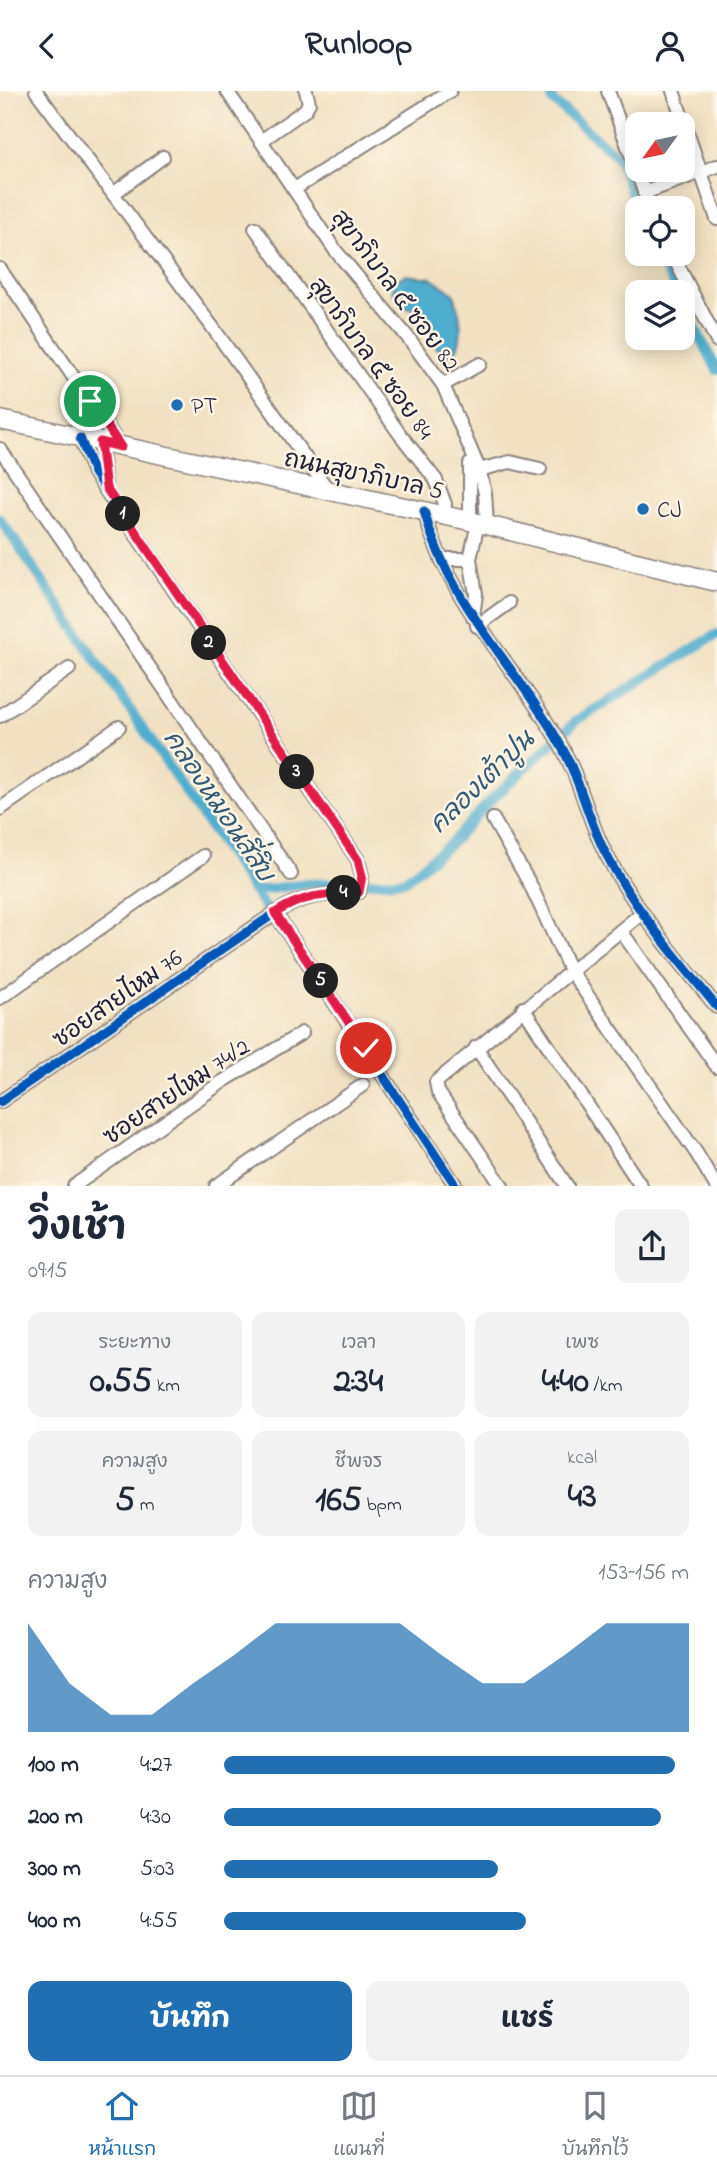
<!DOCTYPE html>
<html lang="th">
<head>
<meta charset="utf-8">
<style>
	:root { --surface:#fff; --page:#f2f2f3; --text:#1f2937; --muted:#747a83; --line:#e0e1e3; --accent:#1f6fb2 }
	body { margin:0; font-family:"Indie Flower","Playpen Sans Thai",sans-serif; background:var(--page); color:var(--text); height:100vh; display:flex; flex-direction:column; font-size:26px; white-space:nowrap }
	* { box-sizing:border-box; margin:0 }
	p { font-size:23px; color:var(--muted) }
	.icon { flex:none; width:38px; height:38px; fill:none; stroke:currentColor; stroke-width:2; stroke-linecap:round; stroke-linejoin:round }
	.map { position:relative; height:1095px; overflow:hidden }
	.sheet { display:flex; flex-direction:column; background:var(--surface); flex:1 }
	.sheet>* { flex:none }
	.needle { width:46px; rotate:237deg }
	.tools { position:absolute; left:625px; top:21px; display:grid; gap:14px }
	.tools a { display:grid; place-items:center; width:70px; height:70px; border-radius:14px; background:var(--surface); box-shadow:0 4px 18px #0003; font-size:35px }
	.pin { position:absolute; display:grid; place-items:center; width:60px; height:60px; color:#fff; margin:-30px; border:4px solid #fff; border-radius:50%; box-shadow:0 2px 7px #0007 }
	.km { position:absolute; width:35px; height:35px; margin:-18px; border-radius:50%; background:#222; color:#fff; font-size:19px; line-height:35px; text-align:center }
	.round { display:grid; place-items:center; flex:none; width:74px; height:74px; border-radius:14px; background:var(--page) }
	.overview { display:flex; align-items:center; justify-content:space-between; height:119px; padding:0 28px }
	h1 { font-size:38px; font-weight:700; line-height:52px }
	.metrics { display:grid; grid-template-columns:repeat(3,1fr); gap:10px; height:119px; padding:7px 28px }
	.metrics div { display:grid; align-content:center; border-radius:14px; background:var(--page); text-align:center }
	.metrics b { font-size:35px; font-weight:700 }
	.metrics small { font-size:19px; font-weight:400 }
	.metrics p { font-size:19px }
	.chart { height:196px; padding:14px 28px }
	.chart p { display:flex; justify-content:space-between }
	.chart svg { width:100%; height:126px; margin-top:7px; fill:var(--accent); opacity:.7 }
	.button { display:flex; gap:14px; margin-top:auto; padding:14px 28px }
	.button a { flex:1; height:80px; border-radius:14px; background:var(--accent); color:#fff; font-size:28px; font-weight:700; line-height:80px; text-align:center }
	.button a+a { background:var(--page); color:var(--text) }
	ul { padding:0 28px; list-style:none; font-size:23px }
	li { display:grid; grid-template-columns:112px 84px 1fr; align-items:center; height:52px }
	li i { height:18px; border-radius:9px; background:var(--accent) }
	header { display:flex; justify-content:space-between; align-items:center; height:91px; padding:0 28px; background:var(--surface); font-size:32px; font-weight:700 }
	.dock { display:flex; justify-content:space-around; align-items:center; height:98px; border-top:2px solid var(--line); background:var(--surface); font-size:19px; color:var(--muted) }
	.dock a { display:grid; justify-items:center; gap:4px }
	.dock .selected { color:var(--accent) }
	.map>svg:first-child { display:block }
	.water { fill:#4fadce; stroke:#386884; stroke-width:2 }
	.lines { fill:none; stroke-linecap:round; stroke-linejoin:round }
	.canal { stroke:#4fadce; stroke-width:10 }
	.street-casing { stroke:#8a827e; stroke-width:16 }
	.secondary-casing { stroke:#8a827e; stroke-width:21 }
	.street { stroke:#fff; stroke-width:12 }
	.secondary { stroke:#fff; stroke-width:18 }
	.cycleway-casing { stroke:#fcf5e5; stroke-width:13 }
	.cycleway { stroke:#0057b8; stroke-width:9 }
	.route-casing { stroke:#fff; stroke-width:14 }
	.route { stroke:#e11d48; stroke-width:9 }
	.poi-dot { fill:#1f6fb2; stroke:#fcf5e5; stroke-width:2.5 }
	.labels { text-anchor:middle; stroke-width:5; stroke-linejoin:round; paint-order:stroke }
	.street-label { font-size:24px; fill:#22223b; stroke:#fcf5e5 }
	.poi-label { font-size:24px; fill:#22223b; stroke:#fcf5e5; text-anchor:start }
	.water-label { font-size:26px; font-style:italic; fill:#345a76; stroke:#fcf5e5 }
</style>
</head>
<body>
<header><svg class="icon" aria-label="back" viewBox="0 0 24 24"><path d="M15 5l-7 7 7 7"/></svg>Runloop<svg class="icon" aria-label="person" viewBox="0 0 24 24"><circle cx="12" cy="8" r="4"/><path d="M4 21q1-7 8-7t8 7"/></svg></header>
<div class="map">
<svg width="717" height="1095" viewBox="0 0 717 1095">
	<rect width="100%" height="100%" fill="#fcf5e5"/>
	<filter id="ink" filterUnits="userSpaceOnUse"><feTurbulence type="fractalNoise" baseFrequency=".0143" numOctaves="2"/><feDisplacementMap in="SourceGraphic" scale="14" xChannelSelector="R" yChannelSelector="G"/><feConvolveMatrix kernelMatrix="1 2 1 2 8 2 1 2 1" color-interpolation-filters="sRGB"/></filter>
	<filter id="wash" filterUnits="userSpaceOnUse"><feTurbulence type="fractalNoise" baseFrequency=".00686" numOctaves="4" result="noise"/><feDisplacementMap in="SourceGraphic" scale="28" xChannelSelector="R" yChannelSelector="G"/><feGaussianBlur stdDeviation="1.57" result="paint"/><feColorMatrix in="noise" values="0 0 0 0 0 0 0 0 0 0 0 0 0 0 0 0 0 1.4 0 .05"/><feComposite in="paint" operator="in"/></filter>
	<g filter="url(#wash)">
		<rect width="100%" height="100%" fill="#f1e1c2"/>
		<!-- water -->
		<path class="water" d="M406,184l25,3 23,16c6,18 13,50 -4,63h-5l-12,-14 -11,-30 -17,-7 -13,-15 4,-11z"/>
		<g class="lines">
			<!-- canal -->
			<g class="canal">
				<path d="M552,0v9l66,57 19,51"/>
				<path d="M658,163l19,38"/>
				<path d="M682,211l35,68"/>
				<path d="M0,428l274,402"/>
				<path d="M254,800l53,-7 97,-3 46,-37 43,-46 83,-77 141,-87"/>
			</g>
		</g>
	</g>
	<g filter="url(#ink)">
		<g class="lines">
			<defs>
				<g id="street">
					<path d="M36,0l175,234 117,165"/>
					<path d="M227,0l108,159 75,90 33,45 36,84 6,24 2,32"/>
					<path d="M608,0l42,117"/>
					<path d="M673,0l44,128"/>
					<path d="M261,50l44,-31 4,-7 -3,-12"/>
					<path d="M296,97l154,-97"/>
					<path d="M644,102l73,-27"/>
					<path d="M113,103l50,-37"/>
					<path d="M255,137l144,205 37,47 9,24 -1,12"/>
					<path d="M672,163l45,87"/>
					<path d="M0,178l121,178"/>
					<path d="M443,294l37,-21"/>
					<path d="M80,347l14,35 264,387 4,16 -3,16c-33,2 -56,3 -84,21"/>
					<path d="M100,351l5,43"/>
					<path d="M0,358l291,425"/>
					<path d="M471,381l39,-10 30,7"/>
					<path d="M424,420c25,93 90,152 136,233 20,34 27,73 45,108 29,57 72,106 112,155"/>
					<path d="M470,430v-57"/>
					<path d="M441,468h29"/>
					<path d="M473,526l3,-23 -6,-35 8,-36"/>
					<path d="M477,535l32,-23"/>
					<path d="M0,625l69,-47"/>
					<path d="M0,718l119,-82"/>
					<path d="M493,728l38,67 39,84 127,184 19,32"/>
					<path d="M621,840l96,136"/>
					<path d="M0,907l203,-142"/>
					<path d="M523,917l118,178"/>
					<path d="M476,956l91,139"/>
					<path d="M0,1011l275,-189 181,273"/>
					<path d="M74,1095l148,-104 80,-49"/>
					<path d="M216,1095l147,-101"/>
					<path d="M502,1095l-64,-94 -2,-10 206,-169"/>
				</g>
				<path id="secondary" d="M0,329l470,101 247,61"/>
			</defs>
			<!-- street casing -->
			<use href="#street" class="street-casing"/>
			<!-- secondary casing -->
			<use href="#secondary" class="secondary-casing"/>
			<!-- street -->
			<use href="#street" class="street"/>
			<!-- secondary -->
			<use href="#secondary" class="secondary"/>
			<defs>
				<g id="cycleway">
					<path d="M80,347l14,35 264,387 4,16 -3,16c-33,2 -56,3 -84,21"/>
					<path d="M424,420c25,93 90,152 136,233 20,34 27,73 45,108 29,57 72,106 112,155"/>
					<path d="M0,1011l275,-189 181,273"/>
				</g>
			</defs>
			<!-- cycleway casing -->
			<use href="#cycleway" class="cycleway-casing"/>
			<!-- cycleway -->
			<use href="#cycleway" class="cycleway"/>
		</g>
	</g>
	<g class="lines" filter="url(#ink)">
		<defs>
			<path id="route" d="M90,310l31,46 -21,-5 6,46 252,372 4,16 -3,16c-33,2 -56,3 -84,21l91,135"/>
		</defs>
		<!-- route casing -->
		<use href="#route" class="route-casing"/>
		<!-- route -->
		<use href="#route" class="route"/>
	</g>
	<!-- markers -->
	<g class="poi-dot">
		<circle cx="177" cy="314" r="7"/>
		<circle cx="643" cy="418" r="7"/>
	</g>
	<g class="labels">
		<!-- street labels -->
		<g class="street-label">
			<text transform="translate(396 199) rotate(53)" y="8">สุขาภิบาล ๕ ซอย 82</text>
			<text transform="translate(372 267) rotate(54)" y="8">สุขาภิบาล ๕ ซอย 84</text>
			<text transform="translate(364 383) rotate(12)" y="8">ถนนสุขาภิบาล 5</text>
			<text transform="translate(117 907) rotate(-35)" y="8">ซอยสายไหม 76</text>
			<text transform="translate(176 1000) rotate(-34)" y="8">ซอยสายไหม 74/2</text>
		</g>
		<!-- poi labels -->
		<g class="poi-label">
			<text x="191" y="322">PT</text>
			<text x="657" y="426">CJ</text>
		</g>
		<!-- water labels -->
		<g class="water-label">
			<text transform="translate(481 690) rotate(-44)" y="9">คลองเต้าปูน</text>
			<text transform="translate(220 714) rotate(56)" y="9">คลองหมอนสี่สิบ</text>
		</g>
	</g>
</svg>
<div class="tools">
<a><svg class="needle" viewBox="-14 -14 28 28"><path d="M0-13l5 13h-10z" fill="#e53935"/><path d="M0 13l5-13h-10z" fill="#747a83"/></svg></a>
<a><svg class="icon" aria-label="locate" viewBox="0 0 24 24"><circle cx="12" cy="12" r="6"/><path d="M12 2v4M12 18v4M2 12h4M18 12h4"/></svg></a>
<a><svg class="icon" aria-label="layers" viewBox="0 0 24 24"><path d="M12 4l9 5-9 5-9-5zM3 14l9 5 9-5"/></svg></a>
</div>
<div class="pin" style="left:90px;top:310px;background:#1e9e55"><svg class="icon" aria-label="arrive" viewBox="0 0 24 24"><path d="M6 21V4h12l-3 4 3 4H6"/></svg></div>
<div class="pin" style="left:366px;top:957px;background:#d93025"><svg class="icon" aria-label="check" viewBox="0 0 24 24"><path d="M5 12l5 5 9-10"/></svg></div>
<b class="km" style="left:123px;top:423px">1</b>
<b class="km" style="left:209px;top:552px">2</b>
<b class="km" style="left:297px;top:681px">3</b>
<b class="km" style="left:344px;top:802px">4</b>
<b class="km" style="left:321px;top:890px">5</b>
</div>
<section class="sheet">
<div class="overview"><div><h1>วิ่งเช้า</h1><p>09:15</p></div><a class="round"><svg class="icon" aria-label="share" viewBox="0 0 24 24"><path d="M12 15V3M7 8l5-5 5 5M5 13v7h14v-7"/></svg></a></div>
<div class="metrics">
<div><p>ระยะทาง</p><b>0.55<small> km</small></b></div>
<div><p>เวลา</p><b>2:34</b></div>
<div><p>เพซ</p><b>4:40<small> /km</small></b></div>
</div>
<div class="metrics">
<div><p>ความสูง</p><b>5<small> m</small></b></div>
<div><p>ชีพจร</p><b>165<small> bpm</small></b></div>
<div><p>kcal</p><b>43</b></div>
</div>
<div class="chart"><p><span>ความสูง</span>153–156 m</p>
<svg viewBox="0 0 160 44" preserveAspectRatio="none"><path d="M0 44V6L10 27L20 38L30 38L40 27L50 17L60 6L70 6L80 6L90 6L100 17L110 27L120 27L130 17L140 6L150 6L160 6V44z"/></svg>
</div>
<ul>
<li><b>100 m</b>4:27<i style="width:97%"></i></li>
<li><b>200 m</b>4:30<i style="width:94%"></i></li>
<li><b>300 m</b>5:03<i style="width:59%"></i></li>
<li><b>400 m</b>4:55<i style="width:65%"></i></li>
</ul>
<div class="button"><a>บันทึก</a><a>แชร์</a></div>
</section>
<nav class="dock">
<a class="selected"><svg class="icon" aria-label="home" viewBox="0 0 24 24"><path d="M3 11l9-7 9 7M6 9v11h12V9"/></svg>หน้าแรก</a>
<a><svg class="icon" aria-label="map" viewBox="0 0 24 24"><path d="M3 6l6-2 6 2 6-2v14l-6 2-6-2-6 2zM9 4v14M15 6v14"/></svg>แผนที่</a>
<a><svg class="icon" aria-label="saved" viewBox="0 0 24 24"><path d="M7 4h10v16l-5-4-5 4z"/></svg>บันทึกไว้</a>
</nav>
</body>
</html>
